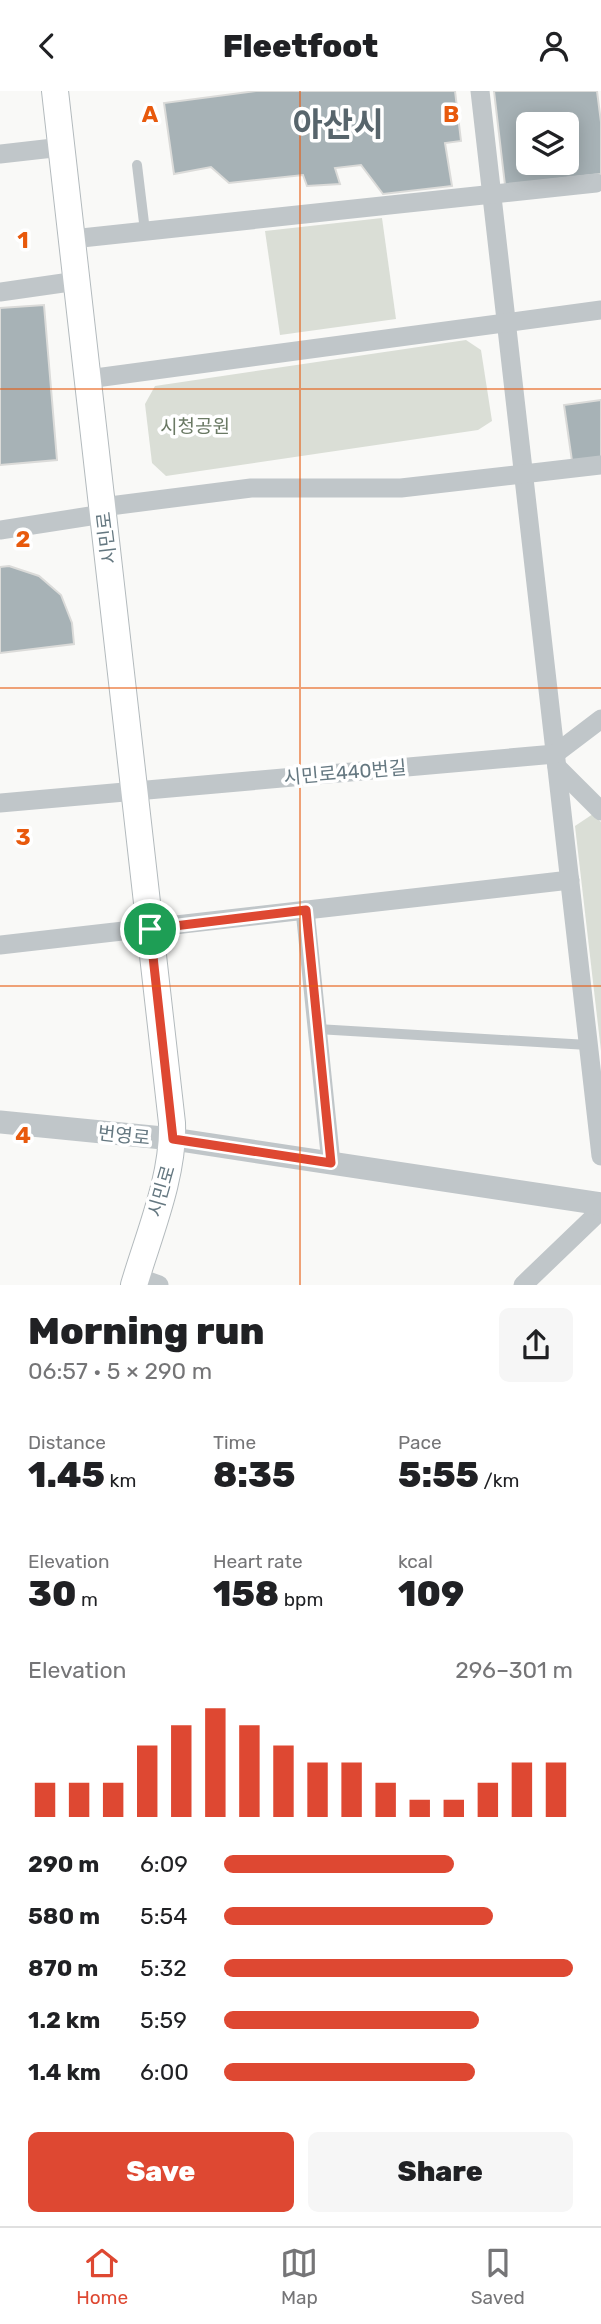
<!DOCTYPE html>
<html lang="en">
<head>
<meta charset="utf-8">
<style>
	:root { --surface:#fff; --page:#f6f6f6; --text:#202124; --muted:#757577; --line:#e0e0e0; --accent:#de4832 }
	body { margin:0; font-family:Rubik,"Noto Sans KR",sans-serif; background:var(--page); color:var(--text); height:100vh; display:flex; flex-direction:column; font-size:26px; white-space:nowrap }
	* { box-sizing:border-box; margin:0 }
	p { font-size:23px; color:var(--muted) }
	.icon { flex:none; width:38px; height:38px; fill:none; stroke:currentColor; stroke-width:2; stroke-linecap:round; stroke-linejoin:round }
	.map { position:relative; height:1194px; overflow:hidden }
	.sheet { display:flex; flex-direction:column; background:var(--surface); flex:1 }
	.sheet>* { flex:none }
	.controls { position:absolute; left:516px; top:21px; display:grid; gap:14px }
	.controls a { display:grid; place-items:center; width:63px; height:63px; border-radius:10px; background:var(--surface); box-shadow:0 4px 18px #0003; font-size:35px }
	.pin { position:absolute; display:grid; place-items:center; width:60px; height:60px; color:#fff; margin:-30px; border:4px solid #fff; border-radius:50%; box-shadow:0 2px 7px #0007 }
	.round { display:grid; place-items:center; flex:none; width:74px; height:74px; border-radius:10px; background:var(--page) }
	.head { display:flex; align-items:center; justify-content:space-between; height:119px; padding:0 28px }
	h1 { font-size:38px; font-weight:800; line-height:52px }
	.figures { display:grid; grid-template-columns:repeat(3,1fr); gap:10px; height:119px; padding:7px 28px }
	.figures div { display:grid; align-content:center }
	.figures b { font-size:35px; font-weight:800 }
	.figures small { font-size:19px; font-weight:400 }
	.figures p { font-size:19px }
	.chart { height:196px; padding:14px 28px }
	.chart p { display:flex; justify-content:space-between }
	.chart svg { width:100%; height:126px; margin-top:7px; stroke:var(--accent); stroke-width:6 }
	.button { display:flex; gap:14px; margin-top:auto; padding:14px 28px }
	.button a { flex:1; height:80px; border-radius:10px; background:var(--accent); color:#fff; font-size:28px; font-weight:800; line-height:80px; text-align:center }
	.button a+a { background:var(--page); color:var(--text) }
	ul { padding:0 28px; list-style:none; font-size:23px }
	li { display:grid; grid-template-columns:112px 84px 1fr; align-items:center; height:52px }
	li i { height:18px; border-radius:9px; background:var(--accent) }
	header { display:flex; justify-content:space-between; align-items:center; height:91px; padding:0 28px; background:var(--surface); font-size:32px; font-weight:800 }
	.menu { display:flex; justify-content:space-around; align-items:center; height:98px; border-top:2px solid var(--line); background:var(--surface); font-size:19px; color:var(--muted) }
	.menu a { display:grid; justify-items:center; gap:4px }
	.menu .selected { color:var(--accent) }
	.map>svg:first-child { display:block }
	.green { fill:#daded6 }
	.building { fill:#a7b2b6; stroke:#dbdbd9; stroke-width:2; fill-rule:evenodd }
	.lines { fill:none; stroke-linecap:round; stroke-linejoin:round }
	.secondary-casing { stroke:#b3babd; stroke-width:28 }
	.service { stroke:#c0c6c9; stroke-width:10 }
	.minor { stroke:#c0c6c9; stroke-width:19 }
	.tertiary { stroke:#c0c6c9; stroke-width:23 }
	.secondary { stroke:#fff; stroke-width:26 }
	.route-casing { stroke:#fff; stroke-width:14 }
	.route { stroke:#de4832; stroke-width:9 }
	.grid { fill:none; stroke:#e8590c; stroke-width:2; stroke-opacity:0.55 }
	.labels { text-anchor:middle; stroke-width:7; stroke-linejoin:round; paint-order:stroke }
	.park-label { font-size:19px; fill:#6a7964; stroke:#fff }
	.street-label { font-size:19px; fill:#657881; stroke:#fff }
	.town-label { font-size:33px; font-weight:bold; fill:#57656c; stroke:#fff }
	.grid-label { font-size:23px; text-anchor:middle; font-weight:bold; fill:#e8590c; stroke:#fff; stroke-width:7; stroke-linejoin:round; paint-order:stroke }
</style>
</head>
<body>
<header><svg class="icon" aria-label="back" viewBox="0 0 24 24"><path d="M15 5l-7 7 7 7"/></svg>Fleetfoot<svg class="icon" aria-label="person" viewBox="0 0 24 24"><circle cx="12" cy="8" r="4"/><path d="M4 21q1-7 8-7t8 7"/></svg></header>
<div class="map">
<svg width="601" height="1194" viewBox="0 0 601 1194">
	<rect width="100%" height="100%" fill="#f9f9f7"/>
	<!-- green -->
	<g class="green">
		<path d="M382,127l14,101 -116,16 -15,-104z"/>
		<path d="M466,249l15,10 11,71 -14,9 -312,46 -14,-13 -7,-59 10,-18z"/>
		<path d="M593,723l8,8v229l-26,-225z"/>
	</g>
	<!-- building -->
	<g class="building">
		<path d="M256,0h199l6,50 -16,2 7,43 -69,8 -22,-29 -26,3 5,16 -33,2 -4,-11 -74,8 -18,-16 -37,7 -10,-71z"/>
		<path d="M494,0h103l4,31v52l-96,11zM528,33h39v39h-39z"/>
		<path d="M44,214l13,155 -57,5v-157z"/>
		<path d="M601,309v57l-29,4 -8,-56z"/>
		<path d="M9,475l30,10 22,19 11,28 2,21 -74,9v-86z"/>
	</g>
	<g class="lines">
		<defs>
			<path id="secondary" d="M55,0l117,1032c2,53 -23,111 -38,162"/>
		</defs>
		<!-- secondary casing -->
		<use href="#secondary" class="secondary-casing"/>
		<!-- service -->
		<g class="service">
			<path d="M137,74l8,66"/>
			<path d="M317,938l271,16"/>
		</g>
		<!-- minor -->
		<g class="minor">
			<path d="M480,0l121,1065"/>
			<path d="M0,63l62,-7"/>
			<path d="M72,148l524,-56"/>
			<path d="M0,201l77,-11"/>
			<path d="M88,288l513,-69"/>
			<path d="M102,416l149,-19h150l200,-23"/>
			<path d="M0,439l103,-16"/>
			<path d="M557,676l44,44"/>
			<path d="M0,712l555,-49 46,-35"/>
			<path d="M305,819l26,253"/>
			<path d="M0,854l570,-65"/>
			<path d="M137,1186l22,8"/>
			<path d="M523,1194l78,-75"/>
		</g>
		<!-- tertiary -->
		<path class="tertiary" d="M0,1031l173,17 428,65"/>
		<!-- secondary -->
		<use href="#secondary" class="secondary"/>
	</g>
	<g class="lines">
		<defs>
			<path id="route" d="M306,819l25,253 -158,-24 -23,-210z"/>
		</defs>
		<!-- route casing -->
		<use href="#route" class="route-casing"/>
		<!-- route -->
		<use href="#route" class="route"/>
	</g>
	<!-- grid -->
	<path class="grid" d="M300,0v1194M0,298h601M0,597h601M0,895h601"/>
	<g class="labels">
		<!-- park labels -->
		<g class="park-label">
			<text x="195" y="342">시청공원</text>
		</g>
		<!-- street labels -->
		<g class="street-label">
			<text transform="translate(106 447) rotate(-97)" y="7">시민로</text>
			<text transform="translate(345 681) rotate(-5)" y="7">시민로440번길</text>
			<text transform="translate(124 1044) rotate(6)" y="7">번영로</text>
			<text transform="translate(161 1100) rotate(-74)" y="7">시민로</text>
		</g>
		<!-- town labels -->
		<g class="town-label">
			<text x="338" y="45">아산시</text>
		</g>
	</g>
	<g class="grid-label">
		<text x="150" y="31">A</text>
		<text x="451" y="31">B</text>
		<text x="23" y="157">1</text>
		<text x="23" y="456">2</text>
		<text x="23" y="754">3</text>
		<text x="23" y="1052">4</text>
	</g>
</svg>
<div class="controls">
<a><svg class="icon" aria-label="layers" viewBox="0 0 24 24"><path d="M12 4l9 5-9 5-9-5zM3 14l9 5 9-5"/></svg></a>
</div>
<div class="pin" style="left:150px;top:838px;background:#1e9e55"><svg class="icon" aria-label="arrive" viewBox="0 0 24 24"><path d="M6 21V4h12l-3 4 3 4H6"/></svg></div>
</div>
<section class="sheet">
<div class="head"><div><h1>Morning run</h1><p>06:57 · 5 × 290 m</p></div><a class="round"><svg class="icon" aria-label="share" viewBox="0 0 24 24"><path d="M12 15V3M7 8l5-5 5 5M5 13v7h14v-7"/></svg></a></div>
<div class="figures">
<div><p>Distance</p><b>1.45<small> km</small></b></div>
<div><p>Time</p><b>8:35</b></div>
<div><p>Pace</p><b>5:55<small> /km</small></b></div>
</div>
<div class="figures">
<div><p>Elevation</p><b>30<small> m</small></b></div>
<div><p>Heart rate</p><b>158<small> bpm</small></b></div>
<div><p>kcal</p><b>109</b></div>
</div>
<div class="chart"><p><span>Elevation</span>296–301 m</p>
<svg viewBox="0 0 160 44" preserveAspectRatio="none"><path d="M5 44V32M15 44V32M25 44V32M35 44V19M45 44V12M55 44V6M65 44V12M75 44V19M85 44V25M95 44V25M105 44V32M115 44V38M125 44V38M135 44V32M145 44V25M155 44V25"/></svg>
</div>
<ul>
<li><b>290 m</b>6:09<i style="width:66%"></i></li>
<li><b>580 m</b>5:54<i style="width:77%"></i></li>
<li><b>870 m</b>5:32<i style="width:100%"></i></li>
<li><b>1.2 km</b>5:59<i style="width:73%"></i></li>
<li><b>1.4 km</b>6:00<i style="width:72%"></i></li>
</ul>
<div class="button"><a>Save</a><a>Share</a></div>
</section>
<nav class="menu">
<a class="selected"><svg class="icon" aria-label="home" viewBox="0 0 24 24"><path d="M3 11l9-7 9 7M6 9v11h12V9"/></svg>Home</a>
<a><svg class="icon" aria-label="map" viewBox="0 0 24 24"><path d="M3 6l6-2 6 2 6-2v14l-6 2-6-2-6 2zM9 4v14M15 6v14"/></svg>Map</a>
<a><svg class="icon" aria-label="saved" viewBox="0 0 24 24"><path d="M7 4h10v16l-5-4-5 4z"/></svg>Saved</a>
</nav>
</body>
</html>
